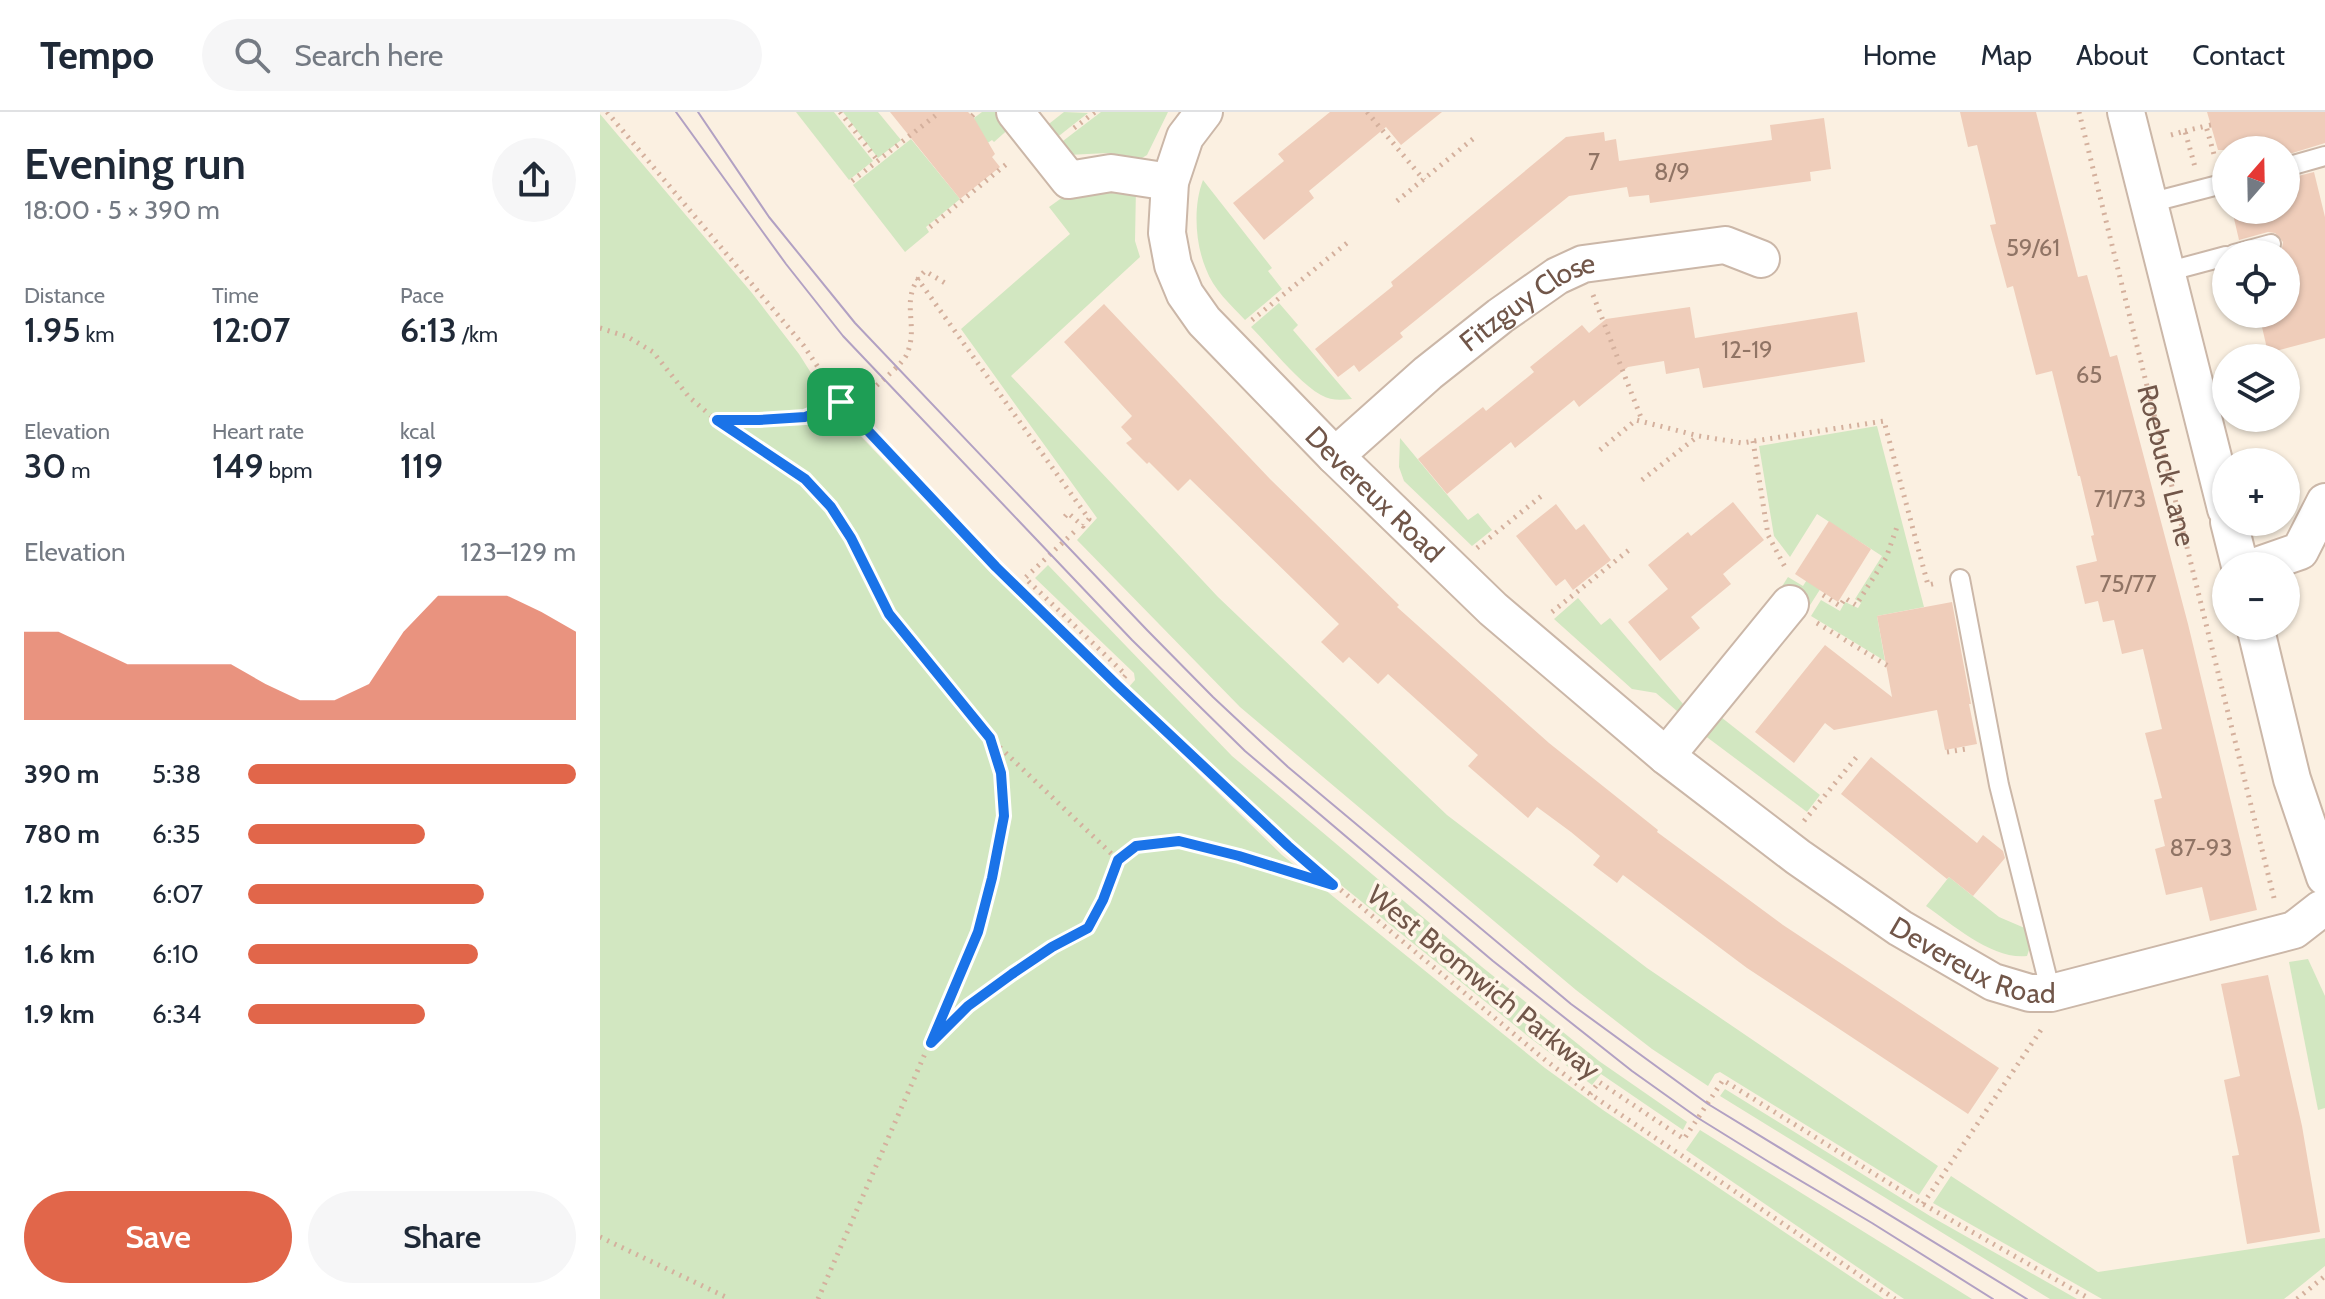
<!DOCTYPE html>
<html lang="en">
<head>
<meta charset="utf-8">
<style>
	:root { --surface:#fff; --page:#f6f6f7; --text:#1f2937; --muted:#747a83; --line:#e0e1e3; --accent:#e1664a }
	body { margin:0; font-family:Cabin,sans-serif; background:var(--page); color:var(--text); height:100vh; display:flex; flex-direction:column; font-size:30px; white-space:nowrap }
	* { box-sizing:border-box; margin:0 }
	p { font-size:26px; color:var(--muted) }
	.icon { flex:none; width:44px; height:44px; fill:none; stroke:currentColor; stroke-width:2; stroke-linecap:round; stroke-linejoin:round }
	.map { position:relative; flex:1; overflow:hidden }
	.details { display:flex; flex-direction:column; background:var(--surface); width:600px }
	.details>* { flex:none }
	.needle { width:52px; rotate:20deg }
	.tools { position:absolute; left:1612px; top:24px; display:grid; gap:16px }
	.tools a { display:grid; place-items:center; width:88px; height:88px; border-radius:50%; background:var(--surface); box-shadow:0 2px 6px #0004; font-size:40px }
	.pin { position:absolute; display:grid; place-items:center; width:68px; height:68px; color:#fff; margin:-34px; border-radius:16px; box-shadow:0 4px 12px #0006 }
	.round { display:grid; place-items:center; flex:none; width:84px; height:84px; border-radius:42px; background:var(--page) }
	.overview { display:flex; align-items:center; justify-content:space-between; height:136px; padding:0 24px }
	h1 { font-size:44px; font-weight:600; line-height:60px }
	.stats { display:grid; grid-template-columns:repeat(3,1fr); gap:12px; height:136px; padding:8px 24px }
	.stats div { display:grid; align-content:center }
	.stats b { font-size:34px; font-weight:600 }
	.stats small { font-size:22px; font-weight:400 }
	.stats p { font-size:22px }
	.chart { height:224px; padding:16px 24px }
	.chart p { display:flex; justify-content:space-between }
	.chart svg { width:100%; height:144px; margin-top:8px; fill:var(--accent); opacity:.7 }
	.action { display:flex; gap:16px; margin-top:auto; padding:16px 24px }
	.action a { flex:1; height:92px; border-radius:48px; background:var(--accent); color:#fff; font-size:32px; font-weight:600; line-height:92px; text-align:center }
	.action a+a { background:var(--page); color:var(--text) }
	ul { padding:0 24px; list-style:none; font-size:26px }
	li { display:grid; grid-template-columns:128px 96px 1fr; align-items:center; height:60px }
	li i { height:20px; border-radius:10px; background:var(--accent) }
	header { display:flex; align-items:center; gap:48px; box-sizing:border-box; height:112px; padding:0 40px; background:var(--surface); border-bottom:2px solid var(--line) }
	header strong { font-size:38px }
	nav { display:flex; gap:44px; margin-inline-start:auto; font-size:28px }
	.search { width:560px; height:72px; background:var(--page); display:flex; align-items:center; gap:20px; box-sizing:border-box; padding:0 28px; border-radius:44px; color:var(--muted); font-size:30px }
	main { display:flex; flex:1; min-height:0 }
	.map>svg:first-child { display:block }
	.green { fill:#d2e7c1 }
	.building { fill:#efcdba }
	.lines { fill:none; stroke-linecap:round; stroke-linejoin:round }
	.lane-casing { stroke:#cbb7a8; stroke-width:22 }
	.street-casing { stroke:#cbb7a8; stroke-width:40 }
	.path { stroke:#d4b09d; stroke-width:5; stroke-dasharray:2 6; stroke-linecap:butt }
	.lane { stroke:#fff; stroke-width:18 }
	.street { stroke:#fff; stroke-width:36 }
	.tram { stroke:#b2a1c3; stroke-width:2 }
	.route-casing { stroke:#fff; stroke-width:16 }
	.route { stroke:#1a73e8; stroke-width:10 }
	.labels { text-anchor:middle; stroke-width:7; stroke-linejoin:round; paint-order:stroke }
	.number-label { font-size:24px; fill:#907465 }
	.street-label { font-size:28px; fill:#715649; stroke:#fef4e7 }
</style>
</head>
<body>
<header>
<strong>Tempo</strong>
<div class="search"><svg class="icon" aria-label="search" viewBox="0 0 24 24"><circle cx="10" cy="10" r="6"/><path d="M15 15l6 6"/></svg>Search here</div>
<nav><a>Home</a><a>Map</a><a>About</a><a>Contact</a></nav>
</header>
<main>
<section class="details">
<div class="overview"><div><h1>Evening run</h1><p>18:00 · 5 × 390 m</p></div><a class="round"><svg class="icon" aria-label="share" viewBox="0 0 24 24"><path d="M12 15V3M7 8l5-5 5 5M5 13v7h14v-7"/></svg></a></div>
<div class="stats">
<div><p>Distance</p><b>1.95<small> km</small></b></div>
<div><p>Time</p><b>12:07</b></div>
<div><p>Pace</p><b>6:13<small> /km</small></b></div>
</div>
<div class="stats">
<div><p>Elevation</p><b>30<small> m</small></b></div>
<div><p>Heart rate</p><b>149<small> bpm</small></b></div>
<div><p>kcal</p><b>119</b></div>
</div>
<div class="chart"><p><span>Elevation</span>123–129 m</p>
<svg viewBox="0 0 160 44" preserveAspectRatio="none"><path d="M0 44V17L10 17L20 22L30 27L40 27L50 27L60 27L70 33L80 38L90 38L100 33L110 17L120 6L130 6L140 6L150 11L160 17V44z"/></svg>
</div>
<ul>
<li><b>390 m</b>5:38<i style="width:100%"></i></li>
<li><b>780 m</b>6:35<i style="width:54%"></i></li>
<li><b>1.2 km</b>6:07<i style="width:72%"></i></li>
<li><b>1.6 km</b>6:10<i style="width:70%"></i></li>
<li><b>1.9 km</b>6:34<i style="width:54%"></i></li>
</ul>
<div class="action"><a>Save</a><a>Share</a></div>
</section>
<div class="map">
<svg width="1725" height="1187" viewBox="0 0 1725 1187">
	<rect width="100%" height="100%" fill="#fbf0e1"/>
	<!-- green -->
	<g class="green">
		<path d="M196,0h38l39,49 -24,19z"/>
		<path d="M243,0h35l23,28 -23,18z"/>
		<path d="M382,0h20l10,14 -18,16 -2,-2 -9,6 -9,-28z"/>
		<path d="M464,0l24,1 -33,26 -10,-12z"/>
		<path d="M501,0h67l-21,43 -5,3 -34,-5 -40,2 -9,-11z"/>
		<path d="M0,2l152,179 47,61 33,52 138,145 312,304 263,213 58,42 281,189h-1284z"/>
		<path d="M311,27l49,60 -34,28 3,5 -24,20 -52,-67z"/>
		<path d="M603,68l69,88 -4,3 14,18 -37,31c-14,-15 -32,-31 -39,-51 -11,-26 -13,-63 -3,-89z"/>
		<path d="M536,75l-1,54 5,16 -129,119 207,221 229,218 200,153 291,198 -19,29 -199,-123 -5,2 -7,12 -56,-37 -76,-59 -336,-283 -163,-167 20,-22 -136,-189 109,-95 -21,-27 14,-10z"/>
		<path d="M679,191l19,22 -5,5 59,69c-11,1 -21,2 -31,-4 -23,-13 -51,-49 -70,-68z"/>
		<path d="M1277,314l47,181 -47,9 8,45 -74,-45 10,-16 19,11 5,-9 13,6 3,-5 -6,-4 27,-43 -65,-42 -27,43 -16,-21 -15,-90z"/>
		<path d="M800,326l68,82 10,-7 14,17 -20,16 -68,-65 -5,-14z"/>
		<path d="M448,453l184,191 250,211 117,94 88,61 -4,8 -82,-56 -9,11 -63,-48 -209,-169 -192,-180 7,-8 -1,-7 -99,-95z"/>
		<path d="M1212,460l14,8 -21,33 -26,-22 9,-14 15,9z"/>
		<path d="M978,486l23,27 9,-7 79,93 -5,6 -28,-24 -24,-4 -78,-70z"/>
		<path d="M1112,598l108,85 -13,17 -111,-83z"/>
		<path d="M1349,765l50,40 28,12 2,21 -2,6c-34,4 -74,-31 -101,-50z"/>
		<path d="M1708,847l17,37v112l-7,2 -29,-148z"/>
		<path d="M1125,977l205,127 147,83h-27l-330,-203z"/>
		<path d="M1100,1018l272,169h-68l-218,-149z"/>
		<path d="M1351,1064l147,96 227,-34v28l-41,33h-182l-169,-96z"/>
	</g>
	<!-- building -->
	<g class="building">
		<path d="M290,0h78l6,6 21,36 -3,3 8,10 -40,32z"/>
		<path d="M730,0h112l-41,33 -15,-18 -77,64 5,7 -50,42 -31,-37 51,-42 -6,-7z"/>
		<path d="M1360,0h76l42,165 9,-2 23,82 7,-2 71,269 69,286 -47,11 -8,-34 -36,8 -11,-46 10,-3 -11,-46 8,-2 -17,-65 17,-4 -19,-80 -21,5 -8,-34 -11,2 -5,-21 -13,3 -9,-38 21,-5 -6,-25 3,-1 -14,-59h-2l-26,-105 -16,4 -23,-89 -6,2 -17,-63 6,-1 -19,-79 -9,2z"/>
		<path d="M1607,0h118v31l-39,12v-5h-68z"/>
		<path d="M1224,6l7,51 -21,3 1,9 -161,22 -1,-8 -20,2 -2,-10 -58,9 -169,137 3,4 -44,35 -5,-7 -16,12 -23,-28 78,-63 -2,-4 175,-145 38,-5 1,9 11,-2 3,22 153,-21 -2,-15z"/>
		<path d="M1714,60l11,45v121l-57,15 -9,-39h27v-60h-9l5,-6 1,-6 -8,-9 -7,-1 -29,8 -7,-30h54v-31z"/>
		<path d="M504,192l166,175 129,126 -2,2 152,136 109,87 -1,2 126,93 216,143 -31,46 -221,-146 -124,-93 -6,8 -24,-18 7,-9 -29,-24 -34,-25 -9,11 -60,-52 10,-11 -90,-81 -10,10 -29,-27 -6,6 -22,-21 18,-18 -149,-145 -12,12 -29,-29 -2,2 -21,-21 6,-4 -11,-12 11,-11 -68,-74z"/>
		<path d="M1090,195l5,31 162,-26 8,50 -162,26 -4,-20 -33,6 -2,-13 -36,6 -49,40 -5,-7 -59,48 -4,-6 -64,52 -29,-35 65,-52 3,4 48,-39 -4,-5 52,-42 7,8 17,-14z"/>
		<path d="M1133,390l31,38 -41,34 8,10 -40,33 9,11 -40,33 -32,-39 40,-33 -20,-24 40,-33 3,4z"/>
		<path d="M956,392l20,26 8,-6 27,36 -38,30 -8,-11 -9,7 -40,-50z"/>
		<path d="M1229,409l42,28 -33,53 -43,-28z"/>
		<path d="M1352,490l19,102h-2l8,40 -32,6 -8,-40 -103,20 -9,-7 -31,40 -39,-31 70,-87 67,52 -15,-81z"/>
		<path d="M1271,645l106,86 6,-8 20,16 2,7 -32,38 -24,-19 -2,2 -106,-85z"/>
		<path d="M1668,863l34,151 18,106 -73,12 -15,-88 7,-1 -15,-75 16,-4 -19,-92z"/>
	</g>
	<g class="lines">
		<defs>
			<g id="lane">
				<path d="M1686,55l39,-11"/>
				<path d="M1549,91l77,-20"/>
				<path d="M1634,142l37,-10"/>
				<path d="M1566,160l60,-16"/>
				<path d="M1360,467l39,206 52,208"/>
			</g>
			<g id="street">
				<path d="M415,0l54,68 42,-7 59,9"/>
				<path id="s2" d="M604,0l-19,25 -15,45 -3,51 6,32 12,29 19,27 131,135 158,153 173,147 132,101 102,71 93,54 37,11h21l243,-63 27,-21"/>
				<path d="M1526,0l100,397"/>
				<path id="s3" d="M735,344l93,-83 72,-57 57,-40 26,-12 142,-19 36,14"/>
				<path d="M1629,410l11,44"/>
				<path d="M1657,454l43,-15 25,-49"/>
				<path d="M1655,514l37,153 33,98"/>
				<path d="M1066,644l124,-152"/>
			</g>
		</defs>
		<!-- lane casing -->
		<use href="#lane" class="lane-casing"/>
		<!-- street casing -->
		<use href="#street" class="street-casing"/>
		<!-- path -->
		<g class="path">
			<path d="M7,0l197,234 37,56 155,165 121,118 171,161 256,213 46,35 305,205"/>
			<path d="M240,0l38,49"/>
			<path d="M767,0l57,68"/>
			<path id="s1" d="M1479,0l195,786"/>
			<path d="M372,4l4,-4"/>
			<path d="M1611,13l-5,1 9,32"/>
			<path d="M474,16l21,-16"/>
			<path d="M1585,19l21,-5"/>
			<path d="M1571,23l14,-4 10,36"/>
			<path d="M252,69l88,-69"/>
			<path d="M797,89l77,-63"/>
			<path d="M330,115l79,-65"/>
			<path d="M317,166l172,241 -6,7 -15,-13 -6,7"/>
			<path d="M993,183l49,125"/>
			<path d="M652,208l95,-77"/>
			<path d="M0,216l28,9 25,15 36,45 34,29 44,26 38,27 26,28 20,31 38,76 101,124 128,122 18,-14 43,-5 60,15 92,28"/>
			<path d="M118,308c40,0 87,4 123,-18 10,-6 18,-17 27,-25l8,9c8,-7 27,-23 31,-32 13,-31 -10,-56 18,-83l20,12"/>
			<path d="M1153,329l15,94 18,34"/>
			<path d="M1000,338l36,-30 63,16 43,7 142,-22 44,164 9,-2"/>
			<path d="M1042,368l56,-44"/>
			<path d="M474,420l-49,46 101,97 -9,10"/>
			<path d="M877,436l68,-55"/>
			<path d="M1223,483l17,11 5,-8 11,7 30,-47 12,-34"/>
			<path d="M952,500l77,-62"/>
			<path d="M1217,511l71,43"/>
			<path d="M1347,640l19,-3"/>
			<path d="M1204,709l55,-67"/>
			<path d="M334,928l34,-34 44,-32 40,-27 36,-19 15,-28 15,-40"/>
			<path d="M990,982l9,-12 85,57 39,-59 200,124 167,95"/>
			<path d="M1323,1092l120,-177"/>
			<path d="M0,1125l130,62"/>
			<path d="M218,1187l160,-367 14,-54 12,-62 -3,-43 -10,-31"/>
			<path d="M1697,1187l28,-23"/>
		</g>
		<!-- lane -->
		<use href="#lane" class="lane"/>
		<!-- street -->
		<use href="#street" class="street"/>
		<!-- tram -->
		<g class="tram">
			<path d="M76,0l110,152 57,72 289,304 113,111 248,210 139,110 66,47 71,44 103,61 121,76"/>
			<path d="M98,0l71,105 86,106 292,307 66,67 75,70 283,237 137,100 319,195"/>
		</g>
	</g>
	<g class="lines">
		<defs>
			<path id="route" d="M241,290l155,165 121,118 171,161 45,39 -94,-29 -60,-15 -43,5 -18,14 -15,40 -15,28 -36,19 -40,27 -44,32 -37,37 47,-111 14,-54 12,-62 -3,-43 -11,-35 -101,-124 -38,-76 -20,-31 -26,-28 -88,-59h42l46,-3z"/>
		</defs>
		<!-- route casing -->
		<use href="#route" class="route-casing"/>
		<!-- route -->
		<use href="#route" class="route"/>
	</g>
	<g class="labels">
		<!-- number labels -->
		<g class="number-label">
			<text x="994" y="58">7</text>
			<text x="1072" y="68">8/9</text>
			<text x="1433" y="144">59/61</text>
			<text x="1147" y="246">12-19</text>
			<text x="1489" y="271">65</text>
			<text x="1520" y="395">71/73</text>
			<text x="1528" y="480">75/77</text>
			<text x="1601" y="744">87-93</text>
		</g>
		<!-- street labels -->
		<g class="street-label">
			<text dy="10" stroke="none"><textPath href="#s3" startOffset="248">Fitzguy Close</textPath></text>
			<text dy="10" stroke="none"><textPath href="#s1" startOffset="364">Roebuck Lane</textPath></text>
			<text dy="10" stroke="none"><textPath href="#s2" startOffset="470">Devereux Road</textPath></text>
			<text dy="10" stroke="none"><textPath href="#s2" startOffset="1234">Devereux Road</textPath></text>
			<text transform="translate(884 870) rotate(39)" y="10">West Bromwich Parkway</text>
		</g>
	</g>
</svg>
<div class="tools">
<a><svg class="needle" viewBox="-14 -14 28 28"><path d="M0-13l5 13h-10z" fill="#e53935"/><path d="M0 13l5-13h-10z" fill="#747a83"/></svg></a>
<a><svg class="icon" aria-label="locate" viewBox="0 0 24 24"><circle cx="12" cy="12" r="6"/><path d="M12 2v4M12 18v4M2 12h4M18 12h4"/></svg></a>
<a><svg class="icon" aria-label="layers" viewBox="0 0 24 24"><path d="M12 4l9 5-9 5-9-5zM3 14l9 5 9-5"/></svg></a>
<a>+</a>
<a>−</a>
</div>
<div class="pin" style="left:241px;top:290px;background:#1e9e55"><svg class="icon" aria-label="arrive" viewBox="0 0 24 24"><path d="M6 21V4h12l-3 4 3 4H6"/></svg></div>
</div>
</main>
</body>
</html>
